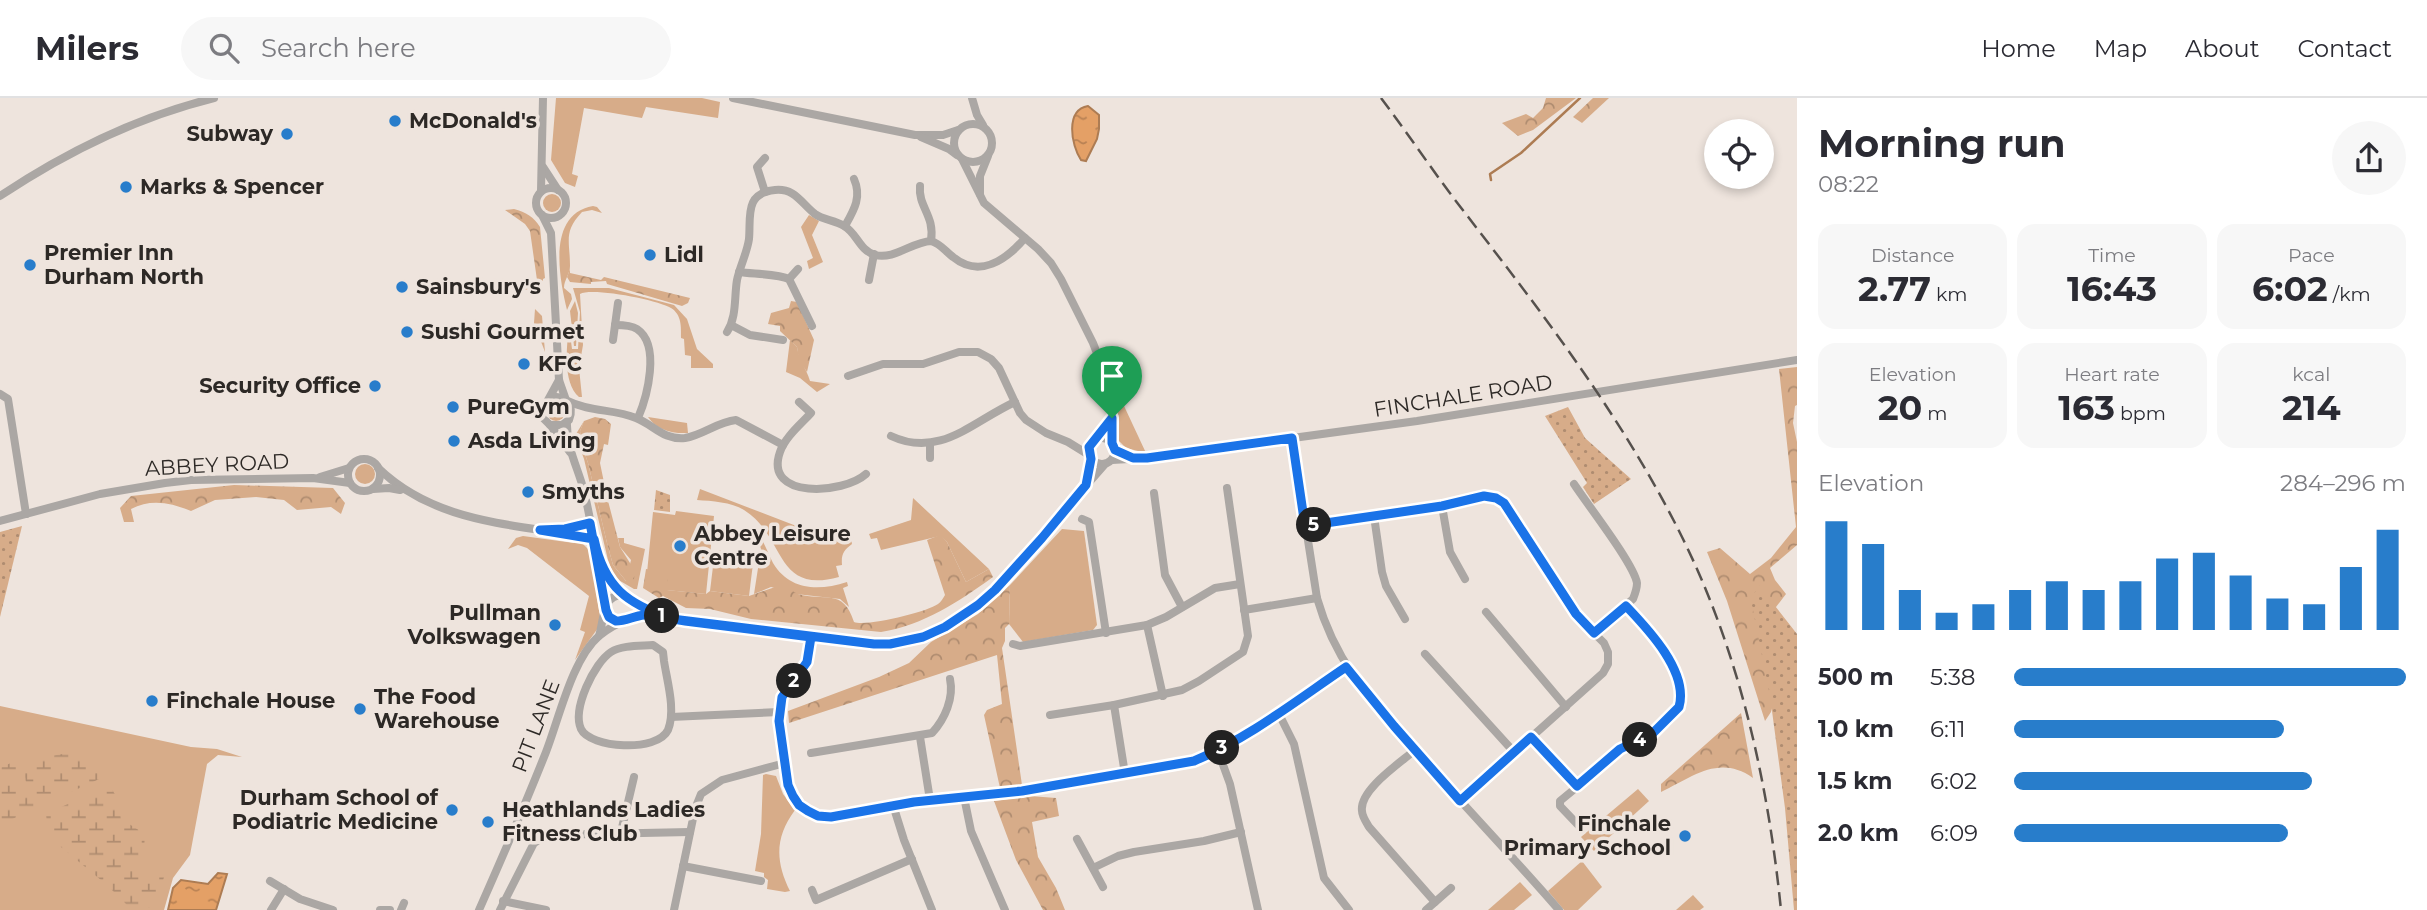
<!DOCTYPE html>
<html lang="en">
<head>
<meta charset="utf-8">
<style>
	:root { --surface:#fff; --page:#f7f7f7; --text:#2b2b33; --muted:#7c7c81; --line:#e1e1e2; --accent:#287dcb }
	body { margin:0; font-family:Montserrat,sans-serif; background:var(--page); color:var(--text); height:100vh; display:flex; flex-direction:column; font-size:26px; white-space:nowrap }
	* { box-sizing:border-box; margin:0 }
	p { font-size:23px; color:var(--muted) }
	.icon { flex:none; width:38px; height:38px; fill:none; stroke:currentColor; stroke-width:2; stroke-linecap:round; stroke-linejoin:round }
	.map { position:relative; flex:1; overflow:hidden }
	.details { display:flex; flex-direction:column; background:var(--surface); width:630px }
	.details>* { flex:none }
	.controls { position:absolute; left:1704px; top:21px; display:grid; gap:14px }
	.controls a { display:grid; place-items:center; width:70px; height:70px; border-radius:50%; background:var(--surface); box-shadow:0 4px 10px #0003; font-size:35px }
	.pin { position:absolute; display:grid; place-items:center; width:60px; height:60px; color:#fff; margin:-72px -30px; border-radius:50% 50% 50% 0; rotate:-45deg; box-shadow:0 0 7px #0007 }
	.pin .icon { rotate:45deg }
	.km { position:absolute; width:35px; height:35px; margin:-18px; border-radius:50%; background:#222; color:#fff; font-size:19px; line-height:35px; text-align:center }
	.round { display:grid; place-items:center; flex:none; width:74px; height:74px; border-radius:37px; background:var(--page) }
	.summary { display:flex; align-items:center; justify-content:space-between; height:119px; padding:0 21px }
	h1 { font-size:38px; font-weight:700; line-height:52px }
	.stats { display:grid; grid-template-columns:repeat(3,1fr); gap:10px; height:119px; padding:7px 21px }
	.stats div { display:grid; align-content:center; border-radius:18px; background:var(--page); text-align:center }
	.stats b { font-size:35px; font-weight:700 }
	.stats small { font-size:19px; font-weight:400 }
	.stats p { font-size:19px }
	.chart { height:196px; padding:14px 21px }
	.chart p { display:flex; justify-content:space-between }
	.chart svg { width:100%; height:126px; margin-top:7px; stroke:var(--accent); stroke-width:6 }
	ul { padding:0 21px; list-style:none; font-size:23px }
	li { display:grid; grid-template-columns:112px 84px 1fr; align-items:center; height:52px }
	li i { height:18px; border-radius:9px; background:var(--accent) }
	header { display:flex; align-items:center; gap:42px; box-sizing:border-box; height:98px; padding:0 35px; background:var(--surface); border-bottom:2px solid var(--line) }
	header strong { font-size:33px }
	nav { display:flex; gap:38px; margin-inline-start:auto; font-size:24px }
	.search { width:490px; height:63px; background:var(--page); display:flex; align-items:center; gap:18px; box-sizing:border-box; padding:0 24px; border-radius:38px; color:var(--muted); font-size:26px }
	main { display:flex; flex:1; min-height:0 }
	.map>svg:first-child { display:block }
	.green { fill:#d7ac89 }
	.forest { fill:url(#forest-crowns) }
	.wetland { fill:url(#wetland-marsh) }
	.park { fill:url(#park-dots) }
	.water { fill:url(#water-ripples); stroke:#ad7c53; stroke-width:2 }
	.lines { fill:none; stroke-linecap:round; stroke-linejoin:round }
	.stream { stroke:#ad7c53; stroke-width:2.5 }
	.minor { stroke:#aba7a4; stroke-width:8 }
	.rail { stroke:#56514d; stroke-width:2.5; stroke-dasharray:14 7; stroke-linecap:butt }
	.route-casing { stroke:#fff; stroke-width:14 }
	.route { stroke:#1a73e8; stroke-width:9 }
	.poi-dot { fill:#287dcb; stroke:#eee4dd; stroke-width:2.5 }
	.labels { text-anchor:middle; stroke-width:7; stroke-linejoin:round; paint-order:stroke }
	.poi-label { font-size:21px; font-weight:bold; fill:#2d2926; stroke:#eee4dd; text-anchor:start }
	.street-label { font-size:21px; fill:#2d2926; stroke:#eee4dd }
</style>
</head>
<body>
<header>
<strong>Milers</strong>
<div class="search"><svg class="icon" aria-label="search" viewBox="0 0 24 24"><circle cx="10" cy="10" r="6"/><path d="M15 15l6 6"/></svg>Search here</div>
<nav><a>Home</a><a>Map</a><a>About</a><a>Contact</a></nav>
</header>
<main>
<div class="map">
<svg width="1797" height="812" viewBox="0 0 1797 812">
	<defs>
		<pattern id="forest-crowns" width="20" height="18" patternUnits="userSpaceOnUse" patternTransform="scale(1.75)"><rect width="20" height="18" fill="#d7ac89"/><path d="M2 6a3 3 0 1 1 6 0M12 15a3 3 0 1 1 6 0" fill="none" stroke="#af8c70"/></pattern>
		<pattern id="wetland-marsh" width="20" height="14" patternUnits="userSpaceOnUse" patternTransform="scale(1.75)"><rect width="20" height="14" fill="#d7ac89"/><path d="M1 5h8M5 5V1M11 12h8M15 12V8" fill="none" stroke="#af8c70"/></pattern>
		<pattern id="park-dots" width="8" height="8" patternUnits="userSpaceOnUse" patternTransform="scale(1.75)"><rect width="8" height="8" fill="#d7ac89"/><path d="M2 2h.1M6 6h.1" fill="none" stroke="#af8c70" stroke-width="1.8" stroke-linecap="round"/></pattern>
		<pattern id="water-ripples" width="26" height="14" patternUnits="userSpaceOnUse" patternTransform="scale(1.75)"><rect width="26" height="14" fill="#e4a066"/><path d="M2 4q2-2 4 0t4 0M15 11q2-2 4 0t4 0" fill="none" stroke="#b98254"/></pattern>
	</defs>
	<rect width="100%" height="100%" fill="#eee4dd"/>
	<!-- green -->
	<g class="green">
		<path d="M556,0h146l18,4 -2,16 -72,-11 -4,11 -58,-10 -12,66 6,2 -3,11 -10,-4 -14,-23z"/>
		<circle cx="552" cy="105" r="9"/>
		<path d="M593,108l4,1 5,6 -10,-3 -10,2c-19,20 -12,29 -12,54 0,8 -6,14 -6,22l7,6 1,5 -5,11c-8,-33 -20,-96 26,-104z"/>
		<path d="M809,117l10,6 -7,14 11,27 -14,7 -2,-8 6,-3 -12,-31z"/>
		<path d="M573,190h36l65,17 13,14 10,30 16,15v4h-22v-12l-6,-1 -1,-16 -3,-1c0,-11 1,-23 -10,-30 -13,-8 -79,-21 -91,-14l3,51 -4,23 3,29h-3c-17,-15 -12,-52 -10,-71l3,23h6l2,-37z"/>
		<path d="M575,203l3,12 -2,33h-2l-4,-35z"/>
		<path d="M535,211l7,7 3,36 -11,-29z"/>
		<path d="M790,242l7,7c2,13 9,21 13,34l20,3 -13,8 -17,-14 -14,-6z"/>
		<path d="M1118,295l28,60 -20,-5 -8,-8z"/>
		<circle cx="556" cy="314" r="9"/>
		<path d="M648,319l39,6 1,10c-17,1 -32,-4 -40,-16z"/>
		<path d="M584,323l-4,10 2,14 6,18 19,80 6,22 13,16 5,-21 -11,-13 -2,-9h6v5l21,6 -8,40h-3l-19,-11 -7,-18 -24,-101 -7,-19 -1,-6z"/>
		<circle cx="365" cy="376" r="10"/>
		<path d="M700,391l99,38 40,6 12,6 1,5c-8,6 -11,10 -10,21l-6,1 3,11c-65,18 -53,-41 -95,-67 -13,-8 -32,-9 -47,-10z"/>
		<path d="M913,400l76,71 -23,13 -19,-40 -7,-6 -59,14 -4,-12 -6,1 -2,-5 42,-14z"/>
		<path d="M676,413l38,5 -8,78 -40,-4 -20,-7 7,-71 22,3z"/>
		<path d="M1062,431l22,2 13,94 -4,5 -70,12 -14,-18 1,-39z"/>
		<path d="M758,435c6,9 10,20 15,30 17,28 46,28 74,19l1,4 -5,2 6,19 -9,-8 -44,-5 -25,-7 -17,7 7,-45 -4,-13z"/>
		<path d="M523,438l51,7 1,-3 8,4 7,7 10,66 -2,11 -23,32 10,-28 -5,-2 9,-34 -62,-48 -9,-3 -10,4 8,-11z"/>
		<path d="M715,452l39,5 -5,41 -39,-5z"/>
		<path d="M0,608l191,41 26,2 25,8 -24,-2 -11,9 -17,91 -17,23 -9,32h-164z"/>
		<path d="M766,676l10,2 7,18 12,16c-20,27 -20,51 -5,81l-5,1 -18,-3 1,-9 -4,-3v-4l-9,-2 6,-37 2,-59z"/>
		<path d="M1638,691l11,12 -55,50 -13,-14z"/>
		<path d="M1582,763l20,26 -24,23h-14l-16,-19z"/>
		<path d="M1520,784l12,13 -18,15h-26z"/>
		<path d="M1693,797l11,12 -4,3h-24z"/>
	</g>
	<!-- forest -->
	<g class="forest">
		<path d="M1546,0h30l-43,32 -15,6 -16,-13 24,-9 7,4 10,-10z"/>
		<path d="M1593,0h16l-27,25 -9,-6z"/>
		<path d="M514,111c12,3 20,8 26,18l5,51 -2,1v5l-18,6 -1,-7 13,-3 -7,-49 -5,-7 -20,-14z"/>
		<path d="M570,171v4l31,7 3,-3 86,21 -2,5 -6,3 -75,-22 -1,-3 -15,1v2l-21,-2 -3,-5z"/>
		<path d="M791,203l6,1 17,38 -7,32 -8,-12 -2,-13 -17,-16v-5l-12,-2 3,-11 18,-5z"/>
		<path d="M1797,269v38l-2,1 -2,17 4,19v103l-27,23 5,12 11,14 -10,13 -1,90 -4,15 -6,9 -38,-120 -20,-49 13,-4 30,26 21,-16 25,-31 -17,-158z"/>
		<path d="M595,319l10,2 6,5 -3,21 -4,-1 -4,19 7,34 13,50 15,24 -1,8 -8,2 -13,-16 -6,-22 -19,-80 -6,-18 -2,-14 4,-10z"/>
		<path d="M234,387l99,3 12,15 -4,11 -10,-7 -34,3 -13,-10 -28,-3 -41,3 -24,11c-19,-8 -40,-13 -60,-2l3,13h-10l-4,-14 11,-12z"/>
		<path d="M940,437l7,7 19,40 23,-13 4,8c-35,25 -69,48 -112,55l-130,-13 -41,-10 -24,-1 -23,-12 -4,2 -16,-10 3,-19 17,3 1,3 4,2 -1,13 39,4 4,-3 39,5 35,-12c4,3 9,8 14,10 26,8 45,-7 56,28 12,5 73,-10 84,-18 3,-2 5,-6 7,-9l-18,-55z"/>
		<path d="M1010,487l-1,39 -4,4v13l-3,7 20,137 -22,3 -16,-73 3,-5 15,-6 -5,-49 -208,68 -1,-12 91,-34 30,-14 22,-21 47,-28z"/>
		<path d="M1741,615l12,65c-34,-24 -60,-1 -92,14v-8z"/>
		<path d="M1030,698l26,2 3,18 -27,6 6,35 18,31 9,22h-22l-27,-50 -22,-59z"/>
	</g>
	<!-- wetland -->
	<g class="wetland">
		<path d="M69,655l18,7 23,14 -102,47 -8,-1v-35l26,-3 -2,-10 -24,2v-6l13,-6z"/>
		<path d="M109,687l9,14 3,20 24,15 -1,15 -11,18 31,10 -9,31 -27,-2 -21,-21 -46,-38 -13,-15 -2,-18z"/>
	</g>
	<!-- park -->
	<g class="park">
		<path d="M1568,309l17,31 46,41 -37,25 -11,-17 4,-4 -42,-67z"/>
		<path d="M656,392l14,5v17l-16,-2z"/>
		<path d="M22,428l-22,91v-85z"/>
		<path d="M1757,485l40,51v276h-3l-9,-102 -15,-112 -18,-91z"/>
	</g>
	<!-- water -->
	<g class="water">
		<path d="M1088,8l11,9v14l-2,10 -11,22 -5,-1c-10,-15 -16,-50 7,-54z"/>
		<path d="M218,775l9,1 -11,36h-48l5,-22 8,-8 27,4z"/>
	</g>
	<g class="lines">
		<!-- stream -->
		<path class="stream" d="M1491,82l-1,-6 31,-21 59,-55"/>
		<!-- minor -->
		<g class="minor">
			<path d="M733,0l182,37h28l15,-5"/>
			<path d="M972,0l5,17 6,10"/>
			<circle cx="973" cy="45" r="19"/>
			<path d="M921,39l28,12 8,6"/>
			<path d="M765,60l-8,9 8,25"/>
			<path d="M962,61l22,44 54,46 13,14 10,16 32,64 17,44 3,12 -1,44"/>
			<path d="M543,69l15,23"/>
			<path d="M920,88c-2,21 15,29 11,55"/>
			<circle cx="551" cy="105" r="15"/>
			<path d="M541,93l2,-93"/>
			<path d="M980,96v-18l8,-20"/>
			<path d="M0,98c66,-44 137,-79 214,-98"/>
			<path d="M542,117l9,18 8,147 7,20"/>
			<path d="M845,128c9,-16 17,-29 9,-47"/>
			<path d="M739,174c14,2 39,2 50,7l23,47"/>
			<path d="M789,181l9,-10"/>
			<path d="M869,182l5,-26"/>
			<path d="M615,227c7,0 16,0 22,4 24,16 10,68 1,89"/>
			<path d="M731,227l19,10 33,5"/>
			<path d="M727,234c10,-16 7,-34 10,-52 3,-14 10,-27 12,-41 2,-22 -5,-46 26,-49 20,-2 26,13 40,24 8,6 20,6 29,12 13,7 15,24 31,29 19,5 37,-13 56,-14 10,3 14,10 22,16 27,22 54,2 72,-19"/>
			<path d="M613,242l5,-37"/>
			<path d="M848,278l35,-12h40l36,-12h19l13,7 8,9 21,45 6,7 20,13 22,9 21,13"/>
			<path d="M0,296l8,5 18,115"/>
			<path d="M550,300c15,-4 25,7 19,22l-7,5h-12l-7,-7 -1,-7 17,-31"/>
			<path d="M568,303c22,11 46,8 68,17 18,7 27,22 49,20 18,-3 32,-16 51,-18l47,25"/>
			<path d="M799,304l12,11c-10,11 -26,24 -31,39 -17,48 64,42 86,22"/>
			<path d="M567,324c-1,25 11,46 17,69 9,38 14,76 22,114"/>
			<path d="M550,327l20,27"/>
			<path d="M891,338c49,23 82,-15 124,-34"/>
			<circle cx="1102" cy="353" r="13"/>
			<path d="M1292,340l25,160c20,70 59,107 105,160 45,51 93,101 137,152"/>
			<path d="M930,345v15"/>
			<circle cx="364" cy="377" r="16"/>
			<path d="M1112,362l35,-2 270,-37 380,-61"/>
			<path d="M378,370c46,44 102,53 163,62 17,3 35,8 53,9"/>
			<path d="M320,379l29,-9"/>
			<path d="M1574,386c13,20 60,80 63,99 0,6 -2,11 -4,16l-39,34"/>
			<path d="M373,391l16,-1 11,2"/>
			<path d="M1154,395l11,82 17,32"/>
			<path d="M1442,408l8,46 15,27"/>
			<path d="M1374,418l8,56 4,14 19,33"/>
			<path d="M1082,421l7,3 17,111"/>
			<path d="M0,423l100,-27 65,-11 26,-3 122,-2 37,5"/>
			<path d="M1305,428l137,-20 42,-10 11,2 9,6 71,110 29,29 4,9v12l-5,9 -143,128"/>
			<path d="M555,431l35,-6"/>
			<path d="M597,458c4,8 7,18 12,26 12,18 44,31 63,37l218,25 33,-7 22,-10 33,-22 17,-15 110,-126"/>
			<path d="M1244,512l73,-12"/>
			<path d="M1486,514l80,95"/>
			<path d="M1147,527l16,71"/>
			<path d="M599,538c5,-15 3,-42 24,-41"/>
			<path d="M811,539c-1,14 -4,28 -13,40 -6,7 -13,12 -16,21 -8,19 2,89 15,105 9,10 21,13 34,14l83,-15 108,-11 172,-30c55,-22 103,-60 152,-94"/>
			<path d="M1013,546l7,2 127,-21 19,-8 49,-29 25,-4"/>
			<path d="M653,547l10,7 1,9c3,20 12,49 4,69 -11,23 -78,18 -87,-1 -9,-20 13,-66 30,-77 11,-7 29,-6 42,-7z"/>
			<path d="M1425,556l89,98"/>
			<path d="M1114,607l11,69"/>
			<path d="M1279,616l15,30 30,134 25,32"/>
			<path d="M1050,617l64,-10 68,-15 17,-9 44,-29 5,-16 -21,-148"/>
			<path d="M671,619l108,-5"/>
			<path d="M920,639l10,63"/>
			<path d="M1531,639l46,50c15,-13 29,-28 46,-39 9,-6 20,-7 29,-13 9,-6 23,-18 27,-27 14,-29 -35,-83 -53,-102"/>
			<path d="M1415,652c-15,13 -56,40 -53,61 0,5 4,11 7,16l66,75"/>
			<path d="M1218,653l12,33 28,126"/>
			<path d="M811,655l121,-20c13,-14 22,-35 18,-54"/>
			<path d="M1577,689l-17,14v5l20,21"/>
			<path d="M964,699l7,34 34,79"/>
			<path d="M893,707l11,35 28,70"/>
			<path d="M621,734l13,-55"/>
			<path d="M1077,741l26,48"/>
			<path d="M683,768l78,15"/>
			<path d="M1093,770l25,-12 16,-4 70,-11 37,-9"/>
			<path d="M270,783l30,18 33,11"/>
			<path d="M812,792l4,10 96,-41"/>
			<path d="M503,803l43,9"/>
			<path d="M271,812l13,-21"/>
			<path d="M380,812h10"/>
			<path d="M401,812l3,-7"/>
			<path d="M479,812c23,-52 46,-105 67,-158 13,-33 26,-93 53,-116 17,-14 37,-21 58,-21"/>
			<path d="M500,812l34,-67 13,-8 143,-3"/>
			<path d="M674,812l21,-101 6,-15 21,-14 63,-17"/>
			<path d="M1426,812l25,-22"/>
		</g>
		<!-- rail -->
		<path class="rail" d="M1381,0c28,37 53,75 81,111 81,105 162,210 221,330 57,116 85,243 98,371"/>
	</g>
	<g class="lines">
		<defs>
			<path id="route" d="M1112,320l-23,29 2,12 -5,26 -44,53 -47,52 -17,15 -33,22 -22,10 -33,7h-16l-202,-25c-45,-15 -68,-32 -78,-80l-54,-9 25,-1 25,-6 16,87 3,7 7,4c10,0 18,-5 28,-6 15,-1 27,4 41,6l126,16 -4,25 -25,35 -3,24 9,64 5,11 6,9 9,6 10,5 13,1 83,-15 108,-11 172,-30c55,-23 103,-61 152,-94l48,59 66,75 71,-64 46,49 43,-37 32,-15 27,-27c10,-35 -31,-78 -53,-101l-32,27 -18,-19 -72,-111 -8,-5 -12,-2 -42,10 -137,20 -13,-88 -145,20h-14l-18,-8 -3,-7v-25"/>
		</defs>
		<!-- route casing -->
		<use href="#route" class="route-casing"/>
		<!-- route -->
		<use href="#route" class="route"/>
	</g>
	<!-- markers -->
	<g class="poi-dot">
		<circle cx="395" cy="23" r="7"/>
		<circle cx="287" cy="36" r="7"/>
		<circle cx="126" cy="89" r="7"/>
		<circle cx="650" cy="157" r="7"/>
		<circle cx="30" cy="167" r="7"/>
		<circle cx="402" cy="189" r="7"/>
		<circle cx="407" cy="234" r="7"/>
		<circle cx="524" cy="266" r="7"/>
		<circle cx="375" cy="288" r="7"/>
		<circle cx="453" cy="309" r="7"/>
		<circle cx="454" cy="343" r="7"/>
		<circle cx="528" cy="394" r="7"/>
		<circle cx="680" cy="448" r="7"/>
		<circle cx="555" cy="527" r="7"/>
		<circle cx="152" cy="603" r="7"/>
		<circle cx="360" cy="611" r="7"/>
		<circle cx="452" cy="712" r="7"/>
		<circle cx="488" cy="724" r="7"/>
		<circle cx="1685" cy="738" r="7"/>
	</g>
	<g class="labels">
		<!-- poi labels -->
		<g class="poi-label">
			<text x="409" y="30">McDonald's</text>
			<text x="273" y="43" text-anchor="end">Subway</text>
			<text x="140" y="96">Marks &amp; Spencer</text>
			<text x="44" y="162">Premier Inn<tspan x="44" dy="24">Durham North</tspan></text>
			<text x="664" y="164">Lidl</text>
			<text x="416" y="196">Sainsbury's</text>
			<text x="421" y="241">Sushi Gourmet</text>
			<text x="538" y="273">KFC</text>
			<text x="361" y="295" text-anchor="end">Security Office</text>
			<text x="467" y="316">PureGym</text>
			<text x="468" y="350">Asda Living</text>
			<text x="542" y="401">Smyths</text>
			<text x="694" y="443">Abbey Leisure<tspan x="694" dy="24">Centre</tspan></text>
			<text x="541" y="522" text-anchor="end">Pullman<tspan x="541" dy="24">Volkswagen</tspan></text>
			<text x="374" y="606">The Food<tspan x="374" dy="24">Warehouse</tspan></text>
			<text x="166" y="610">Finchale House</text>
			<text x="438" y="707" text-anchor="end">Durham School of<tspan x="438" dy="24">Podiatric Medicine</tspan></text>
			<text x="502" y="719">Heathlands Ladies<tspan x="502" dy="24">Fitness Club</tspan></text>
			<text x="1671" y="733" text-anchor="end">Finchale<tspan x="1671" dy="24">Primary School</tspan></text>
		</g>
		<!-- street labels -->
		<g class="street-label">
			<text transform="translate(1463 298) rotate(-9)" y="7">FINCHALE ROAD</text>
			<text transform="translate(217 367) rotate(-3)" y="7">ABBEY ROAD</text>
			<text transform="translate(536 628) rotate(-69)" y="7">PIT LANE</text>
		</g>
	</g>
</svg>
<div class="controls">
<a><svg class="icon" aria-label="locate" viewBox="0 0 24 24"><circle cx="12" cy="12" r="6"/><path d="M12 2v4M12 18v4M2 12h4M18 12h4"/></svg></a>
</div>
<div class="pin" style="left:1112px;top:320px;background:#1e9e55"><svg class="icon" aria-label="arrive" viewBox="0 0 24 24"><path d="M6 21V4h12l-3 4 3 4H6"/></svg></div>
<b class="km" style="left:662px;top:518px">1</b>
<b class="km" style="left:794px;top:583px">2</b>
<b class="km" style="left:1222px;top:650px">3</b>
<b class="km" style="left:1640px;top:642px">4</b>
<b class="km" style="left:1314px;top:427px">5</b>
</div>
<section class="details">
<div class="summary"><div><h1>Morning run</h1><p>08:22</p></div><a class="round"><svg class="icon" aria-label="share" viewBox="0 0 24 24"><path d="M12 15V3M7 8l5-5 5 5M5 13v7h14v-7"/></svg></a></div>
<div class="stats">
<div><p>Distance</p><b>2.77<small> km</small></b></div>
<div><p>Time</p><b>16:43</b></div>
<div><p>Pace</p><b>6:02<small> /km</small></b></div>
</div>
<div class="stats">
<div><p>Elevation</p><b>20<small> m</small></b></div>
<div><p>Heart rate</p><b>163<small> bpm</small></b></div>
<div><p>kcal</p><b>214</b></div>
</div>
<div class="chart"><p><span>Elevation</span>284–296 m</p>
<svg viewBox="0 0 160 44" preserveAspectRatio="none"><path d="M5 44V6M15 44V14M25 44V30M35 44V38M45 44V35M55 44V30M65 44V27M75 44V30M85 44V27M95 44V19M105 44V17M115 44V25M125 44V33M135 44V35M145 44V22M155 44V9"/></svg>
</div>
<ul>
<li><b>500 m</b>5:38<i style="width:100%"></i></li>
<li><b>1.0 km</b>6:11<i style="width:69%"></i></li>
<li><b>1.5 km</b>6:02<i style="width:76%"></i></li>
<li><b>2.0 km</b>6:09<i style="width:70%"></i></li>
</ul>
</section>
</main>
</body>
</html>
